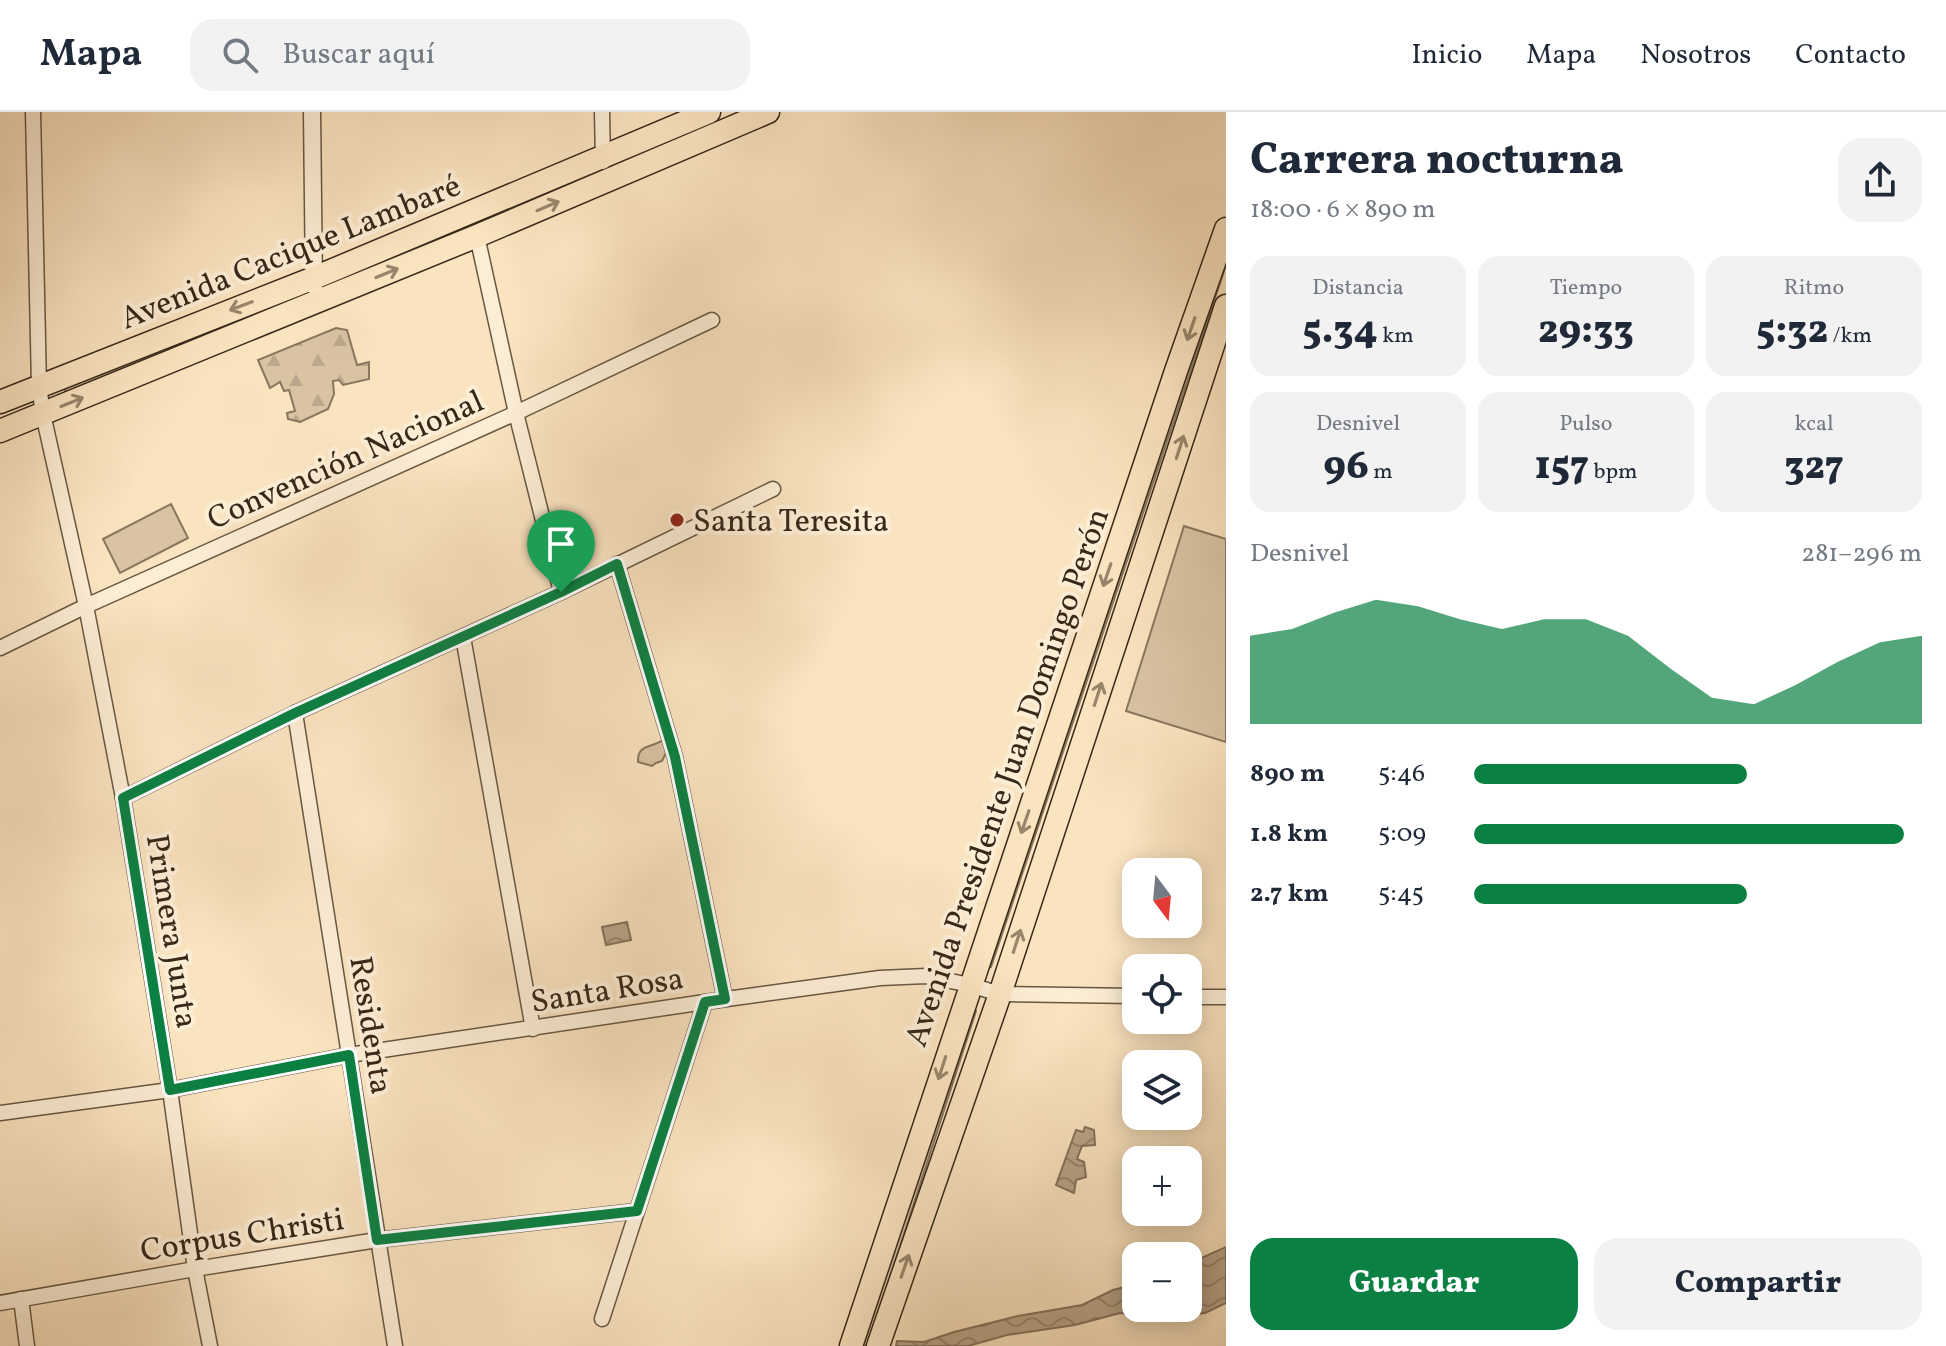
<!DOCTYPE html>
<html lang="es">
<head>
<meta charset="utf-8">
<style>
	:root { --surface:#fff; --page:#f2f2f3; --text:#1f2937; --muted:#747a83; --line:#e0e1e3; --accent:#0b8043 }
	body { margin:0; font-family:Vollkorn,serif; background:var(--page); color:var(--text); height:100vh; display:flex; flex-direction:column; font-size:30px; white-space:nowrap }
	* { box-sizing:border-box; margin:0 }
	p { font-size:26px; color:var(--muted) }
	.icon { flex:none; width:44px; height:44px; fill:none; stroke:currentColor; stroke-width:2; stroke-linecap:round; stroke-linejoin:round }
	.map { position:relative; flex:1; overflow:hidden }
	.sheet { display:flex; flex-direction:column; background:var(--surface); width:720px }
	.sheet>* { flex:none }
	.needle { width:52px; rotate:164deg }
	.buttons { position:absolute; left:1122px; top:746px; display:grid; gap:16px }
	.buttons a { display:grid; place-items:center; width:80px; height:80px; border-radius:16px; background:var(--surface); box-shadow:0 4px 20px #0003; font-size:40px }
	.pin { position:absolute; display:grid; place-items:center; width:68px; height:68px; color:#fff; margin:-82px -34px; border-radius:50% 50% 50% 0; rotate:-45deg; box-shadow:0 0 8px #0007 }
	.pin .icon { rotate:45deg }
	.round { display:grid; place-items:center; flex:none; width:84px; height:84px; border-radius:24px; background:var(--page) }
	.overview { display:flex; align-items:center; justify-content:space-between; height:136px; padding:0 24px }
	h1 { font-size:44px; font-weight:800; line-height:60px }
	.figures { display:grid; grid-template-columns:repeat(3,1fr); gap:12px; height:136px; padding:8px 24px }
	.figures div { display:grid; align-content:center; border-radius:20px; background:var(--page); text-align:center }
	.figures b { font-size:40px; font-weight:800 }
	.figures small { font-size:22px; font-weight:400 }
	.figures p { font-size:22px }
	.chart { height:224px; padding:16px 24px }
	.chart p { display:flex; justify-content:space-between }
	.chart svg { width:100%; height:144px; margin-top:8px; fill:var(--accent); opacity:.7 }
	.button { display:flex; gap:16px; margin-top:auto; padding:16px 24px }
	.button a { flex:1; height:92px; border-radius:24px; background:var(--accent); color:#fff; font-size:32px; font-weight:800; line-height:92px; text-align:center }
	.button a+a { background:var(--page); color:var(--text) }
	ul { padding:0 24px; list-style:none; font-size:26px }
	li { display:grid; grid-template-columns:128px 96px 1fr; align-items:center; height:60px }
	li i { height:20px; border-radius:10px; background:var(--accent) }
	header { display:flex; align-items:center; gap:48px; box-sizing:border-box; height:112px; padding:0 40px; background:var(--surface); border-bottom:2px solid var(--line) }
	header strong { font-size:38px }
	nav { display:flex; gap:44px; margin-inline-start:auto; font-size:28px }
	.search { width:560px; height:72px; background:var(--page); display:flex; align-items:center; gap:20px; box-sizing:border-box; padding:0 28px; border-radius:24px; color:var(--muted); font-size:30px }
	main { display:flex; flex:1; min-height:0 }
	.map>svg:first-child { display:block }
	.green { fill:#d9c3a3; stroke:#88765e; stroke-width:2 }
	.forest { fill:url(#forest-firs); stroke:#88765e; stroke-width:2 }
	.water { fill:url(#water-waves); stroke:#84725b; stroke-width:2 }
	.lines { fill:none; stroke-linecap:round; stroke-linejoin:round }
	.minor-casing { stroke:#685742; stroke-width:17 }
	.tertiary-casing { stroke:#685742; stroke-width:19 }
	.primary-casing { stroke:#372819; stroke-width:25 }
	.minor { stroke:#fcedd5; stroke-width:14 }
	.tertiary { stroke:#fcedd5; stroke-width:16 }
	.primary { stroke:#fae3bf; stroke-width:22 }
	.oneway { stroke:#98866c }
	.route-casing { stroke:#fff; stroke-width:16 }
	.route { stroke:#0b8043; stroke-width:10 }
	.poi-dot { fill:#8f2418; stroke:#fcedd5; stroke-width:3 }
	.labels { text-anchor:middle; stroke-width:8; stroke-linejoin:round; paint-order:stroke }
	.street-label { font-size:32px; fill:#372819; stroke:#fcedd5 }
	.poi-label { font-size:32px; fill:#372819; stroke:#fcedd5; text-anchor:start }
</style>
</head>
<body>
<header>
<strong>Mapa</strong>
<div class="search"><svg class="icon" aria-label="search" viewBox="0 0 24 24"><circle cx="10" cy="10" r="6"/><path d="M15 15l6 6"/></svg>Buscar aquí</div>
<nav><a>Inicio</a><a>Mapa</a><a>Nosotros</a><a>Contacto</a></nav>
</header>
<main>
<div class="map">
<svg width="1226" height="1234" viewBox="0 0 1226 1234">
	<defs>
		<pattern id="forest-firs" width="22" height="20" patternUnits="userSpaceOnUse" patternTransform="scale(2)"><rect width="22" height="20" fill="#d9c3a3"/><path d="M5 1l3.5 6h-7zM16 11l3.5 6h-7z" fill="#bba88c"/></pattern>
		<pattern id="water-waves" width="16" height="10" patternUnits="userSpaceOnUse" patternTransform="scale(2)"><rect width="16" height="10" fill="#b8a387"/><path d="M0 5q4-4 8 0t8 0" fill="none" stroke="#96856e"/></pattern>
	</defs>
	<rect width="100%" height="100%" fill="#fae3bf"/>
	<filter id="stains"><feTurbulence type="fractalNoise" baseFrequency=".0025" numOctaves="4"/><feColorMatrix values="0 0 0 0 .2 0 0 0 0 .09 0 0 0 0 .02 0 0 0 .5 -.17"/></filter>
	<radialGradient id="worn" r=".72"><stop offset=".6" stop-color="#630" stop-opacity="0"/><stop offset="1" stop-color="#630" stop-opacity=".3"/></radialGradient>
	<!-- green -->
	<g class="green">
		<path d="M580,67l3,3 -241,97 1,-4z"/>
		<path d="M1226,141v12l-235,702 -2,1 -2,-1z"/>
		<path d="M275,192v4l-208,84 -2,-1v-3z"/>
		<path d="M171,392l17,34 -68,35 -17,-34z"/>
		<path d="M1184,414l42,13v203l-100,-31z"/>
		<path d="M974,895l2,4 -108,335h-5l109,-336z"/>
	</g>
	<!-- forest -->
	<g class="forest">
		<path d="M336,216l11,2 10,35 12,-3v17l-26,6 -4,-5 -6,1 1,13 -6,15 -28,13 -12,-3 -1,-6 8,-2 -6,-21 -5,1 -4,-9 -10,6 -12,-28z"/>
		<path d="M664,627l5,8 -7,14 -6,2 -4,3 -14,-4c-1,-19 16,-14 26,-23z"/>
	</g>
	<!-- water -->
	<g class="water">
		<path d="M627,810l4,18 -25,5 -4,-18z"/>
		<path d="M1085,1015l9,3 1,15 -13,1 -5,13 7,3 2,15 -10,3 -2,13 -18,-8 20,-55 7,2z"/>
		<path d="M1226,1135v56l-21,10 -48,5 -37,-5 -45,12 -68,10 -39,11h-72l1,-5 27,1 30,-10 64,-16 64,-11 31,-15 23,-6v24h52v-44z"/>
	</g>
	<g class="lines">
		<defs>
			<g id="minor">
				<path d="M33,0l6,274 4,28 43,192 37,192 47,292 25,179 15,77"/>
				<path d="M602,0l1,50"/>
				<path d="M477,124l39,177 45,179"/>
				<path d="M617,452l58,193 50,242"/>
				<path d="M463,525l70,392"/>
				<path d="M0,536l86,-42 430,-193 196,-93"/>
				<path d="M295,601l100,633"/>
				<path d="M123,686l172,-85 266,-121 212,-103"/>
				<path d="M1188,885h38"/>
				<path d="M0,1001l170,-23 179,-35 356,-53 175,-24 46,-2 44,9 30,9 136,2"/>
				<path d="M21,1187l6,47"/>
				<path d="M0,1191l195,-34 182,-29 260,-29"/>
				<path d="M602,1207l103,-317"/>
			</g>
			<path id="tertiary" d="M312,0l2,174"/>
			<g id="primary">
				<path d="M0,290l314,-124 395,-166"/>
				<path d="M0,319l477,-195 291,-124"/>
				<path d="M851,1234l325,-975 50,-142"/>
				<path d="M878,1234l122,-352 226,-688"/>
			</g>
		</defs>
		<!-- minor casing -->
		<use href="#minor" class="minor-casing"/>
		<!-- tertiary casing -->
		<use href="#tertiary" class="tertiary-casing"/>
		<!-- primary casing -->
		<use href="#primary" class="primary-casing"/>
		<!-- minor -->
		<use href="#minor" class="minor"/>
		<!-- tertiary -->
		<use href="#tertiary" class="tertiary"/>
		<!-- primary -->
		<use href="#primary" class="primary"/>
	</g>
	<!-- one-way arrows -->
	<defs><path id="oneway-shaft" d="M-6 0H5M1.5-3L5.5 0L1.5 3" fill="none" stroke-width="1.6" stroke-linecap="round" stroke-linejoin="round" transform="scale(2)"/></defs>
	<g class="oneway">
		<use href="#oneway-shaft" transform="translate(548 94) rotate(-23)"/>
		<use href="#oneway-shaft" transform="translate(387 161) rotate(-22)"/>
		<use href="#oneway-shaft" transform="translate(241 194) rotate(159)"/>
		<use href="#oneway-shaft" transform="translate(1191 217) rotate(109)"/>
		<use href="#oneway-shaft" transform="translate(72 290) rotate(-22)"/>
		<use href="#oneway-shaft" transform="translate(1180 335) rotate(-72)"/>
		<use href="#oneway-shaft" transform="translate(1107 463) rotate(109)"/>
		<use href="#oneway-shaft" transform="translate(1098 582) rotate(-72)"/>
		<use href="#oneway-shaft" transform="translate(1025 710) rotate(109)"/>
		<use href="#oneway-shaft" transform="translate(1017 829) rotate(-72)"/>
		<use href="#oneway-shaft" transform="translate(942 956) rotate(108)"/>
		<use href="#oneway-shaft" transform="translate(905 1154) rotate(-71)"/>
	</g>
	<g class="lines">
		<defs>
			<path id="route" d="M617,452l58,193 50,242 -20,3 -68,209 -260,29 -28,-185 -179,35 -47,-292 172,-85 266,-121z"/>
		</defs>
		<!-- route casing -->
		<use href="#route" class="route-casing"/>
		<!-- route -->
		<use href="#route" class="route"/>
	</g>
	<!-- markers -->
	<circle class="poi-dot" cx="677" cy="408" r="8"/>
	<g class="labels">
		<!-- street labels -->
		<g class="street-label">
			<text transform="translate(290 139) rotate(-22)" y="11">Avenida Cacique Lambaré</text>
			<text transform="translate(345 347) rotate(-24)" y="11">Convención Nacional</text>
			<text transform="translate(1006 665) rotate(-71)" y="11">Avenida Presidente Juan Domingo Perón</text>
			<text transform="translate(173 819) rotate(81)" y="11">Primera Junta</text>
			<text transform="translate(607 877) rotate(-9)" y="11">Santa Rosa</text>
			<text transform="translate(372 913) rotate(81)" y="11">Residenta</text>
			<text transform="translate(242 1122) rotate(-9)" y="11">Corpus Christi</text>
		</g>
		<!-- poi labels -->
		<g class="poi-label">
			<text x="693" y="419">Santa Teresita</text>
		</g>
	</g>
	<rect width="100%" height="100%" filter="url(#stains)"/>
	<rect width="100%" height="100%" fill="url(#worn)"/>
</svg>
<div class="buttons">
<a><svg class="needle" viewBox="-14 -14 28 28"><path d="M0-13l5 13h-10z" fill="#e53935"/><path d="M0 13l5-13h-10z" fill="#747a83"/></svg></a>
<a><svg class="icon" aria-label="locate" viewBox="0 0 24 24"><circle cx="12" cy="12" r="6"/><path d="M12 2v4M12 18v4M2 12h4M18 12h4"/></svg></a>
<a><svg class="icon" aria-label="layers" viewBox="0 0 24 24"><path d="M12 4l9 5-9 5-9-5zM3 14l9 5 9-5"/></svg></a>
<a>+</a>
<a>−</a>
</div>
<div class="pin" style="left:561px;top:480px;background:#1e9e55"><svg class="icon" aria-label="arrive" viewBox="0 0 24 24"><path d="M6 21V4h12l-3 4 3 4H6"/></svg></div>
</div>
<section class="sheet">
<div class="overview"><div><h1>Carrera nocturna</h1><p>18:00 · 6 × 890 m</p></div><a class="round"><svg class="icon" aria-label="share" viewBox="0 0 24 24"><path d="M12 15V3M7 8l5-5 5 5M5 13v7h14v-7"/></svg></a></div>
<div class="figures">
<div><p>Distancia</p><b>5.34<small> km</small></b></div>
<div><p>Tiempo</p><b>29:33</b></div>
<div><p>Ritmo</p><b>5:32<small> /km</small></b></div>
</div>
<div class="figures">
<div><p>Desnivel</p><b>96<small> m</small></b></div>
<div><p>Pulso</p><b>157<small> bpm</small></b></div>
<div><p>kcal</p><b>327</b></div>
</div>
<div class="chart"><p><span>Desnivel</span>281–296 m</p>
<svg viewBox="0 0 160 44" preserveAspectRatio="none"><path d="M0 44V17L10 15L20 10L30 6L40 8L50 12L60 15L70 12L80 12L90 17L100 27L110 36L120 38L130 32L140 25L150 19L160 17V44z"/></svg>
</div>
<ul>
<li><b>890 m</b>5:46<i style="width:61%"></i></li>
<li><b>1.8 km</b>5:09<i style="width:96%"></i></li>
<li><b>2.7 km</b>5:45<i style="width:61%"></i></li>
</ul>
<div class="button"><a>Guardar</a><a>Compartir</a></div>
</section>
</main>
</body>
</html>
